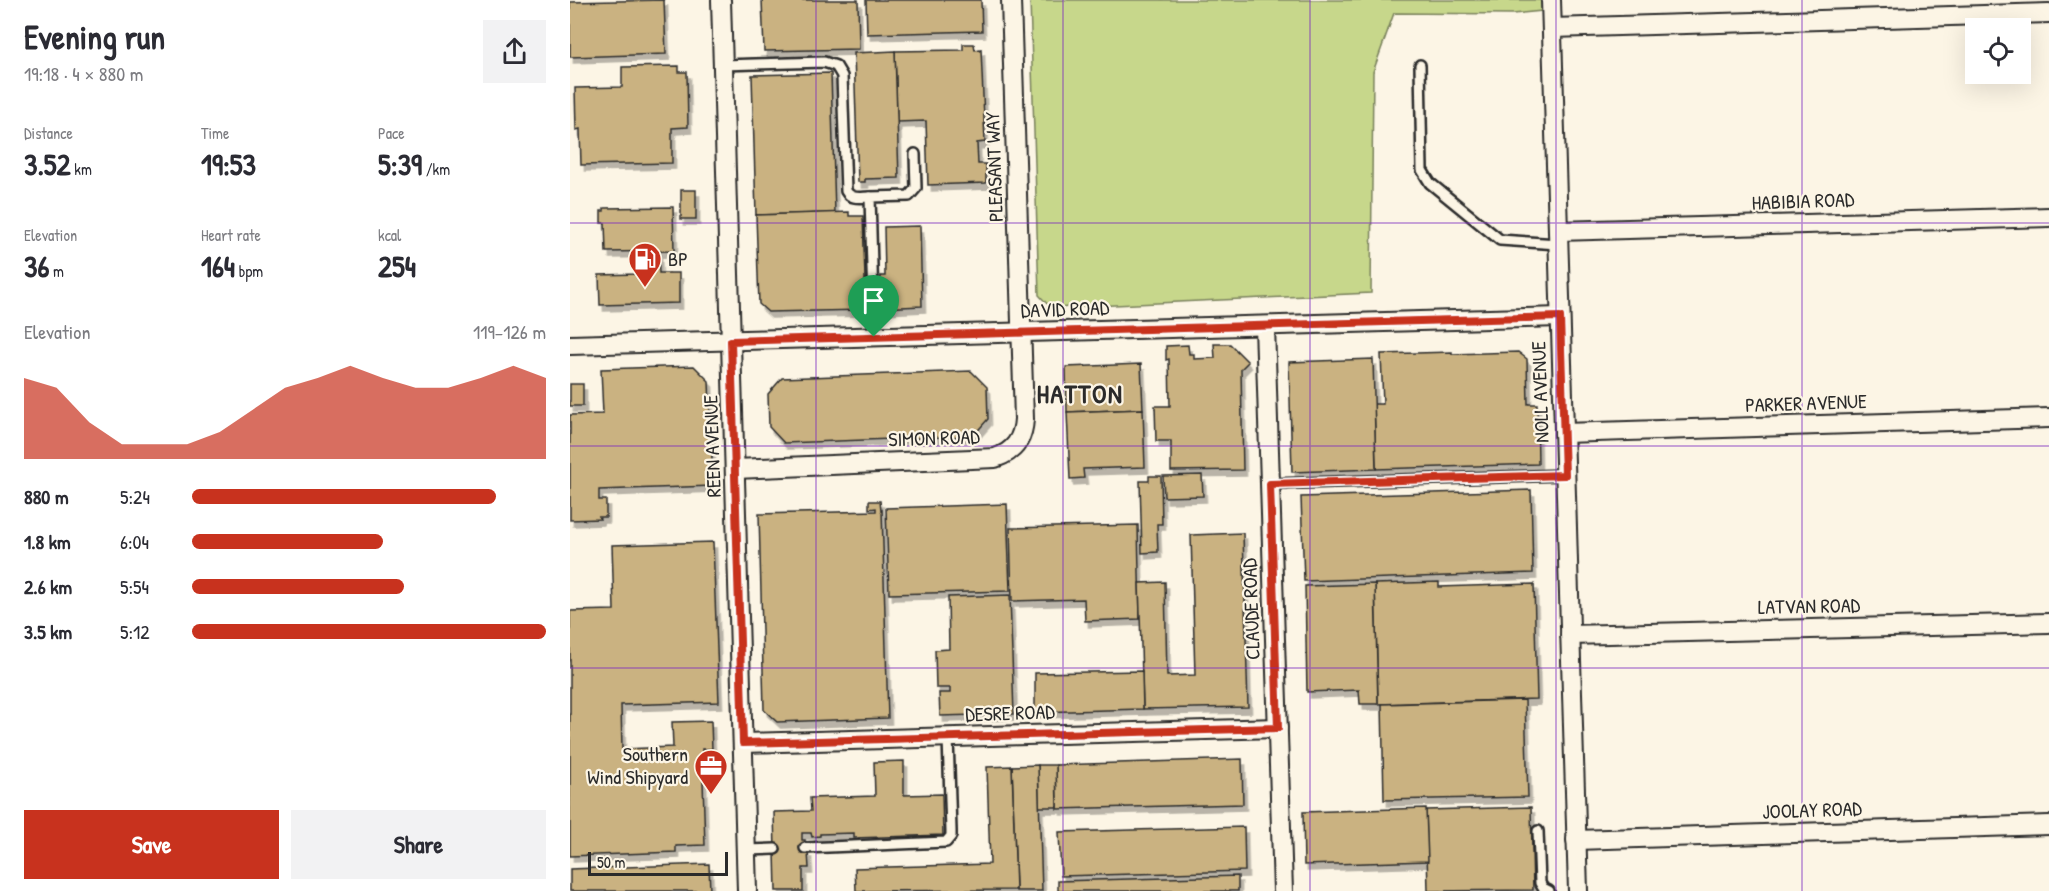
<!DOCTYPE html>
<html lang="en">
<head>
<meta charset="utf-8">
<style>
	:root { --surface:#fff; --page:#f2f2f3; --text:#2b2b33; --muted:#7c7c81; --accent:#c8321e }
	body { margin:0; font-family:"Patrick Hand",sans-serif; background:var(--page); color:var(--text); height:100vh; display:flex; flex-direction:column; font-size:22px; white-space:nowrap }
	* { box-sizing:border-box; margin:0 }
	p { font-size:20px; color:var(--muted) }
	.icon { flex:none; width:33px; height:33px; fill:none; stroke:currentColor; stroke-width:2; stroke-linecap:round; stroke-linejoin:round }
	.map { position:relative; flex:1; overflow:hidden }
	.side { display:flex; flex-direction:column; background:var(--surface); width:570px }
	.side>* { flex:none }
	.controls { position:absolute; left:1395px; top:18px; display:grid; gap:12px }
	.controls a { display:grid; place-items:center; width:66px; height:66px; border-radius:0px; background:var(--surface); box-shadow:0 6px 24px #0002; font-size:30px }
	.scale { position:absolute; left:18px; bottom:15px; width:140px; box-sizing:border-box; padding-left:6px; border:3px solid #2b2b2b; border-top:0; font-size:16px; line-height:21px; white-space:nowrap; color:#2b2b2b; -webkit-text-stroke:4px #fcf5e5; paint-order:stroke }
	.pin { position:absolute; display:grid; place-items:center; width:51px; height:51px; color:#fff; margin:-62px -26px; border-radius:50% 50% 50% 0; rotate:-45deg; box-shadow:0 0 6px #0007 }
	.pin .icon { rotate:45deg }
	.round { display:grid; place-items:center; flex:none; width:63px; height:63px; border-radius:0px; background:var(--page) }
	.overview { display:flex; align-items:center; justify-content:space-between; height:102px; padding:0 24px }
	h1 { font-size:33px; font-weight:700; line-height:45px }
	.stats { display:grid; grid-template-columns:repeat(3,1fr); gap:9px; height:102px; padding:6px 24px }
	.stats div { display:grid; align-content:center }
	.stats b { font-size:30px; font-weight:700 }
	.stats small { font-size:16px; font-weight:400 }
	.stats p { font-size:16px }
	.chart { height:168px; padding:12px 24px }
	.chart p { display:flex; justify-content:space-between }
	.chart svg { width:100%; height:108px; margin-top:6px; fill:var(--accent); opacity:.7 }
	.action { display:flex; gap:12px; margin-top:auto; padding:12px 24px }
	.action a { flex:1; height:69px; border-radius:0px; background:var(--accent); color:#fff; font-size:24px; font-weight:700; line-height:69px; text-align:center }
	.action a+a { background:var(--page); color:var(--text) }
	ul { padding:0 24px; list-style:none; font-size:20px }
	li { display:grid; grid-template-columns:96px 72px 1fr; align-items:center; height:45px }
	li i { height:15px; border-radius:8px; background:var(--accent) }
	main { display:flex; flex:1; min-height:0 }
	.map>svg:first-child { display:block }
	.park { fill:#c7d78b; stroke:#79815b; stroke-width:1.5 }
	.building { fill:#cab281; stroke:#2b2b2b; stroke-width:1.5; filter:url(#shadow) }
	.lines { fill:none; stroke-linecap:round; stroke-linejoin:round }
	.service-casing { stroke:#2b2b2b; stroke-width:14 }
	.minor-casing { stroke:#2b2b2b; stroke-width:22 }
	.service { stroke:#fcf5e5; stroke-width:9 }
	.minor { stroke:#fcf5e5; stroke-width:18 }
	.route-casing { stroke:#fff; stroke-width:12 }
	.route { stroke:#c8321e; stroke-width:8 }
	.grid { fill:none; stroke:#7b2cbf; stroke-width:1.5; stroke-opacity:0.55 }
	.labels { text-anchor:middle; stroke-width:4.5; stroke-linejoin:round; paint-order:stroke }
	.street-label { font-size:20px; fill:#2b2b2b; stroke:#fcf5e5 }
	.poi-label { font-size:20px; fill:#2b2b2b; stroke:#fcf5e5; text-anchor:start }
	.district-label { font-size:26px; font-weight:bold; letter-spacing:1.5px; fill:#2b2b2b; stroke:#fcf5e5 }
</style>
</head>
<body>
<main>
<section class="side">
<div class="overview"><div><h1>Evening run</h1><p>19:18 · 4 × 880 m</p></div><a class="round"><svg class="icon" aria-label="share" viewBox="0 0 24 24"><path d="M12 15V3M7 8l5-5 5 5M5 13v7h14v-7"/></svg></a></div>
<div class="stats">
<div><p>Distance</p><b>3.52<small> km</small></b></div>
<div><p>Time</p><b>19:53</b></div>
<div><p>Pace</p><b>5:39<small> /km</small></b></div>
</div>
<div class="stats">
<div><p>Elevation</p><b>36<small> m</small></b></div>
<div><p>Heart rate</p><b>164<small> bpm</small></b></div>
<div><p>kcal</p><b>254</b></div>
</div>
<div class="chart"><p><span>Elevation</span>119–126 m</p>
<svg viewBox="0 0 160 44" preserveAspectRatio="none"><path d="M0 44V11L10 15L20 29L30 38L40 38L50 38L60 33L70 24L80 15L90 11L100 6L110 11L120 15L130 15L140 11L150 6L160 11V44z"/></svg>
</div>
<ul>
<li><b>880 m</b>5:24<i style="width:86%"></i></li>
<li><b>1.8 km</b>6:04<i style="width:54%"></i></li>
<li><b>2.6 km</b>5:54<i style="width:60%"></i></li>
<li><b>3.5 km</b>5:12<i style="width:100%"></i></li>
</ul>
<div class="action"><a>Save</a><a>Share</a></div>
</section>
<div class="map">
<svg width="1479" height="891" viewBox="0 0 1479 891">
	<defs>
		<filter id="shadow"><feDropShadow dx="3.5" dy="6" stdDeviation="0" flood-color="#0004"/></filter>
	</defs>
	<rect width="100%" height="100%" fill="#fcf5e5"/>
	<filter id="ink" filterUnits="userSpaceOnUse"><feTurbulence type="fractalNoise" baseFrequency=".0167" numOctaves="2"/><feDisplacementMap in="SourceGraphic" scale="12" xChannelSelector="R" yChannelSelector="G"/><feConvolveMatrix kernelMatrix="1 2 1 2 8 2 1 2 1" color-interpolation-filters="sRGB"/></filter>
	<g filter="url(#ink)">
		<!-- park -->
		<path class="park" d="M460,0h512v11l-29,3 -119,-1 -21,59 -2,221 -320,15 -12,-13z"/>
		<!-- building -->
		<g class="building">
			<path d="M94,0l2,54 -96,3v-55z"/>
			<path d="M192,0h96l1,49 -95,2z"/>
			<path d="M296,0h115l1,31 -115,3z"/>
			<path d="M393,44h11l1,6 6,-1 4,93 -8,1 1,21h8v19l-58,2 -2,-64 -29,1 -2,-71 68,-1z"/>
			<path d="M325,51l4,127 -34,1v3h-7l-4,-129z"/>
			<path d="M109,66v6h8l1,55 -16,1v35l-91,2 -1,-36 -4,1 -1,-42 47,-1v-20z"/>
			<path d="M261,73l4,140 -79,2 -4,-140z"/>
			<rect x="111" y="190" width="15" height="29"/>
			<path d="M103,207l1,44 -68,1 -1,-29h-4v-12h3v-3z"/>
			<path d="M279,212v4h14l3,94 -98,2 -9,-8 -3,-89z"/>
			<path d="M350,226l2,80 -41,2 -1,-32h5l-1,-49z"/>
			<path d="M88,251l1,22h20v30l-79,2 -1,-30 39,-1v-22z"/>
			<path d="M644,344h16l18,18 -7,7 2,101 -72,1v-30h-15l-1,-35h15l-1,-47 -3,1v-14l22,-1 1,9h5v5l21,-1z"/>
			<path d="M882,352v2l66,-2 9,7 1,45h9l1,60 -162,5 -2,-65h9l-2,-50z"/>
			<path d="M803,359l3,110 -84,3 -3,-110z"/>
			<path d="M571,364l2,45 -76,3 -1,-45z"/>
			<path d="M124,366l15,15 4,105 -114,4v10h7v17h-7l1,2 -30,1v-105l33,-1 -2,-45z"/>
			<path d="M401,371l16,16 1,32 -15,17 -189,7 -15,-16 -1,-33 14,-16z"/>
			<rect x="0" y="384" width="13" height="22"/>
			<path d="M573,409l2,58 -62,2 1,9 -14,1 -3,-67z"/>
			<path d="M632,475l1,21 -39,1 -1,-21z"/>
			<path d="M579,476h12l1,48h-5l1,28 -16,1 -2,-72h9z"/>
			<path d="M961,490l2,83 -229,8 -3,-84z"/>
			<path d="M299,501h11l1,10 1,-1 6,208 -111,4 -13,-12 -5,-196 117,-3v-3l-7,1z"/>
			<path d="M437,504l3,87 -121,3 -3,-86z"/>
			<path d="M568,525l2,94 -55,2 -1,-22 -72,2 -2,-73z"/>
			<path d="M673,533l5,174 -105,2 -4,-126 26,-1 2,94 28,-1 -4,-140z"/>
			<path d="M143,542l6,160 -98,3 1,44 51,-2 -1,-25 39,-1 1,28h-10l3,96 -29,1v6l-106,4v-245l44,-1 -2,-65z"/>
			<path d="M869,582v5l95,-3 3,115 -159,5 -3,-120z"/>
			<path d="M805,584l3,120h-18l-1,-14 -52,2 -2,-106z"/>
			<path d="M440,595l4,119 -74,2 -1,-23h11v-5h-14l-1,-38 14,-1 -1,-52z"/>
			<path d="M572,671l1,38 -108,3v-39z"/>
			<path d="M955,700l3,97 -144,3 -2,-96z"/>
			<path d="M672,759l1,45 -186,5 -1,-44z"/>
			<path d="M334,761v34l38,-1 1,41 -89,3v-5l-34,1v2l-8,1 -1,-4h-9v7h3v12h3l1,16h-6v23h-27l-2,-79 37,-1 -1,-13 65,-2 -1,-34z"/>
			<path d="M468,765h18l1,42h-18z"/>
			<path d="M468,765l4,126h-26l-4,-125z"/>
			<path d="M442,766l4,124 -160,1 -1,-23 135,-4 -3,-97z"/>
			<path d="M961,807l2,83 -105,1 -2,-81z"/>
			<path d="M856,808l2,53 -124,4 -1,-53z"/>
			<path d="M674,827l1,44 -184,5 -2,-44z"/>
			<path d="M139,864l1,27h-140v-22z"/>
			<path d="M668,876v15h-180v-10z"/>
		</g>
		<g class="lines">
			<defs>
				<g id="service">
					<path d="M153,65l101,-3 12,4 6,10 4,115c5,9 15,6 24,6"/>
					<path d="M850,65l2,105 8,13 70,57 58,4"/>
					<path d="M304,337l-4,-140 39,-1 7,-8 -1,-34"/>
					<path d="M700,484l295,-9"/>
					<path d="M968,831l2,52 3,5 6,3"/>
					<path d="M235,848l141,-6 5,-6v-5l-3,-94"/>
					<path d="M176,850l29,-1"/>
				</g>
				<g id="minor">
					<path d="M151,0l26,891"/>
					<path d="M981,0l27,891"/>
					<path d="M982,28l497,-15"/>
					<path d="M988,231l491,-14"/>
					<path d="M695,326l18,565"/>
					<path d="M0,345l990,-28"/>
					<path d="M994,433l485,-15"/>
					<path d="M165,469l260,-11c19,-6 28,-19 29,-39l-13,-419"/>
					<path d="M1000,635l479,-12"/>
					<path d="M173,743l535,-15"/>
					<path d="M1006,840l473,-15"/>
				</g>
			</defs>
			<!-- service casing -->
			<use href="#service" class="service-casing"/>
			<!-- minor casing -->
			<use href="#minor" class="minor-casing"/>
			<!-- service -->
			<use href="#service" class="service"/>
			<!-- minor -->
			<use href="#minor" class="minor"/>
		</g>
	</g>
	<g class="lines" filter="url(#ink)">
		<defs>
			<path id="route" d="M990,317l5,158 -295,9 8,244 -535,15 -12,-402z"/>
		</defs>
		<!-- route casing -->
		<use href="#route" class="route-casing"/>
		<!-- route -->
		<use href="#route" class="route"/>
	</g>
	<!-- grid -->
	<path class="grid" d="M246,0v891M493,0v891M740,0v891M986,0v891M1232,0v891M0,223h1479M0,446h1479M0,668h1479"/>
	<!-- icons -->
	<defs>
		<symbol id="fuel-pin" viewBox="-11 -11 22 30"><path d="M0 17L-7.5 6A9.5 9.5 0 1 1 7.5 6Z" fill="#c8321e" stroke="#fcf5e5"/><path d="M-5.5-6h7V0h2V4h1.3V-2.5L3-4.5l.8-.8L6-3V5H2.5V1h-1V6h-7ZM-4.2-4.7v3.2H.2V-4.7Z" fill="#fff"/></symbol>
		<symbol id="office-pin" viewBox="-11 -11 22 30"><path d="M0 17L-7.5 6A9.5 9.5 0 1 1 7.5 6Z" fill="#c8321e" stroke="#fcf5e5"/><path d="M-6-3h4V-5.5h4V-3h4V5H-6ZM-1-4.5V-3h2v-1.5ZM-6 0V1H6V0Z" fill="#fff"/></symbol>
	</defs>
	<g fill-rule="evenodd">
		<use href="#fuel-pin" x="56" y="240" width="38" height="52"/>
		<use href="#office-pin" x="122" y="747" width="38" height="52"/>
	</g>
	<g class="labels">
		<!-- street labels -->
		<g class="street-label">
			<text transform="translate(424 167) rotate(-92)" y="7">PLEASANT WAY</text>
			<text transform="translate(1233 201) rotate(-2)" y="7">HABIBIA ROAD</text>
			<text transform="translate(495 309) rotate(-2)" y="7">DAVID ROAD</text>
			<text transform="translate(970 392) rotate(-92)" y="7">NOLL AVENUE</text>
			<text transform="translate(1236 403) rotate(-2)" y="7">PARKER AVENUE</text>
			<text transform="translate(364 438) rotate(-2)" y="7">SIMON ROAD</text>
			<text transform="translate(142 446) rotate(-92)" y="7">REEN AVENUE</text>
			<text transform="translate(1239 606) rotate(-1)" y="7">LATVAN ROAD</text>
			<text transform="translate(681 609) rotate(-92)" y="7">CLAUDE ROAD</text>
			<text transform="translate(440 713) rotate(-2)" y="7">DESRE ROAD</text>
			<text transform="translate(1242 810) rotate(-2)" y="7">JOOLAY ROAD</text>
		</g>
		<!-- poi labels -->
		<g class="poi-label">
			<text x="98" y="266">BP</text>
			<text x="118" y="761" text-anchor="end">Southern<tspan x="118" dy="23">Wind Shipyard</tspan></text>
		</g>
		<!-- district labels -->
		<g class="district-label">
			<text x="510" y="403">HATTON</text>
		</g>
	</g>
</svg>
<div class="controls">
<a><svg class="icon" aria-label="locate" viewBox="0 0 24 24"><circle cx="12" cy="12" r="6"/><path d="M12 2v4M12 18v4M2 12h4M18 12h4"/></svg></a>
</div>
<div class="scale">50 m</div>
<div class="pin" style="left:304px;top:337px;background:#1e9e55"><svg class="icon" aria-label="arrive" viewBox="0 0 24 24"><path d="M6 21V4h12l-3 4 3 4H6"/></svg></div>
</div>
</main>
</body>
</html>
